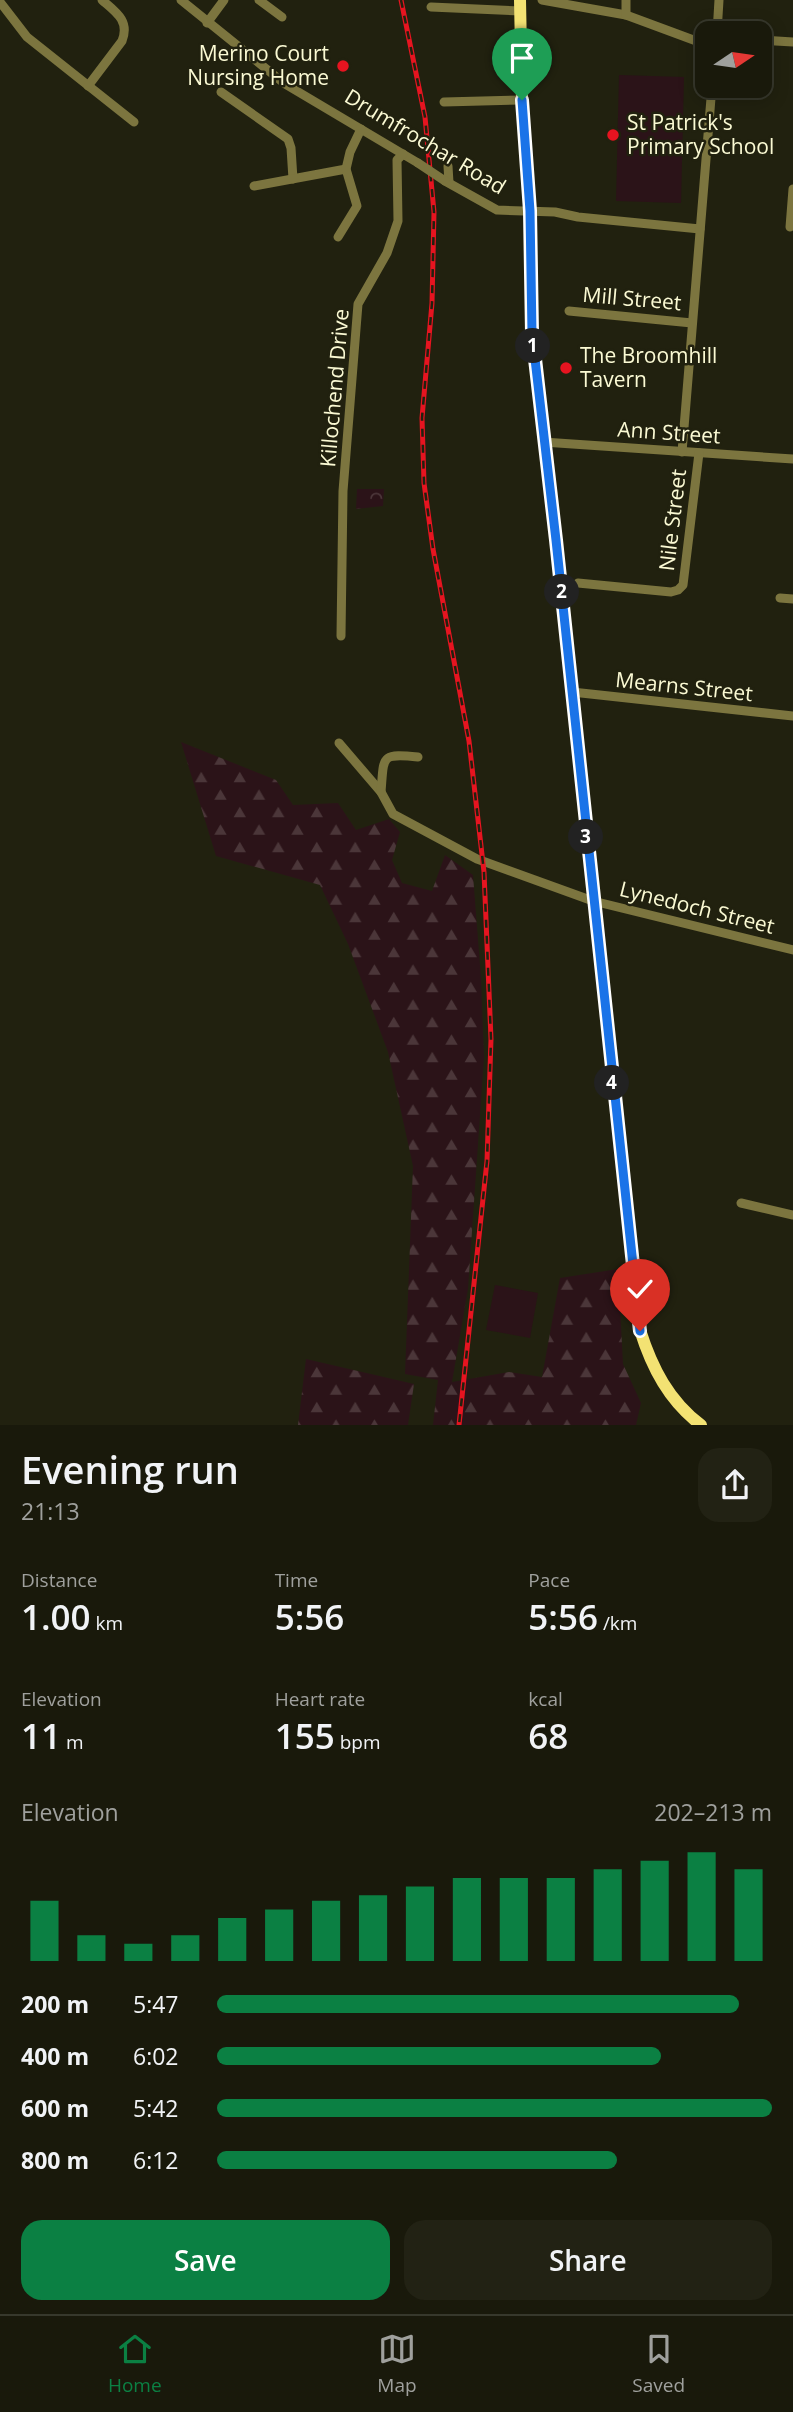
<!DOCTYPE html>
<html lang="en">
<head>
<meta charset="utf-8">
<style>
	:root { --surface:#19190b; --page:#222214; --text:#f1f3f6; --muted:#9fa09d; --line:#37382c; --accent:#0b8043 }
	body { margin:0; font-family:"Open Sans",sans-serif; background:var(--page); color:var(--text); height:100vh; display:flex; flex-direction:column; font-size:26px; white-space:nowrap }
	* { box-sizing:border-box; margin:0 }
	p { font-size:23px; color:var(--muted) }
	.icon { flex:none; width:38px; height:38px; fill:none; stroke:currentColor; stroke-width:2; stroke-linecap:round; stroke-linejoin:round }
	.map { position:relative; height:1425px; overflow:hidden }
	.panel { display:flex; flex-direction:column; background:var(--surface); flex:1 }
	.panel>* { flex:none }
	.needle { width:46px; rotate:77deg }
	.tools { position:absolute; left:695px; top:21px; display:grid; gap:14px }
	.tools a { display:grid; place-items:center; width:77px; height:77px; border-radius:14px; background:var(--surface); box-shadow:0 4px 18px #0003,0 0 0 2px var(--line); font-size:35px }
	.pin { position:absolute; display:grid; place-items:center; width:60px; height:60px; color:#fff; margin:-72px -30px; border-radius:50% 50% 50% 0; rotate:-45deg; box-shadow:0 0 7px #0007 }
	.pin .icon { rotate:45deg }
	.km { position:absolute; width:35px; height:35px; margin:-18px; border-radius:50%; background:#222; color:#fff; font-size:19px; line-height:35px; text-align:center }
	.round { display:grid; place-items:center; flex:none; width:74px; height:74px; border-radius:21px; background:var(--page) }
	.summary { display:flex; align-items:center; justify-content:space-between; height:119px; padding:0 21px }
	h1 { font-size:38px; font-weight:600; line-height:52px }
	.stats { display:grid; grid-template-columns:repeat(3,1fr); gap:10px; height:119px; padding:7px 21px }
	.stats div { display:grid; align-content:center }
	.stats b { font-size:35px; font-weight:600 }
	.stats small { font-size:19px; font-weight:400 }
	.stats p { font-size:19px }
	.chart { height:196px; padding:14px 21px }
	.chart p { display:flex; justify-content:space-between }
	.chart svg { width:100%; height:126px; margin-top:7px; stroke:var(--accent); stroke-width:6 }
	.cta { display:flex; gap:14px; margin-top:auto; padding:14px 21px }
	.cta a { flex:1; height:80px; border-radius:21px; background:var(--accent); color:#fff; font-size:28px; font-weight:600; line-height:80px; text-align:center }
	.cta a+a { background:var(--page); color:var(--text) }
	ul { padding:0 21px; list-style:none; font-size:23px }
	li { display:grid; grid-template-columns:112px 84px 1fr; align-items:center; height:52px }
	li i { height:18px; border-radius:9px; background:var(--accent) }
	.tabs { display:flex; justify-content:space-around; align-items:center; height:98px; border-top:2px solid var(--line); background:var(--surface); font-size:19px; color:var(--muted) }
	.tabs a { display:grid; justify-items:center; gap:4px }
	.tabs .on { color:var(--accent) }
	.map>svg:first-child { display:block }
	.forest { fill:url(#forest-firs) }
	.park { fill:url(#park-crowns) }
	.garden { fill:#2b1318 }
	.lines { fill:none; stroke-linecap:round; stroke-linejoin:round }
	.minor { stroke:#7c753f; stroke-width:9 }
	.secondary { stroke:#f3e273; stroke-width:12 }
	.rail-casing { stroke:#e61420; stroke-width:5 }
	.rail { stroke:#21210f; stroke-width:2.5; stroke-dasharray:8; stroke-linecap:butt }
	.minor-bridge { stroke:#7c753f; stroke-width:9 }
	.route-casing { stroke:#fff; stroke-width:14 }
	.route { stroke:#1a73e8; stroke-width:9 }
	.poi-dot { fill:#e61420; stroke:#21210f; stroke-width:2.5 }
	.labels { text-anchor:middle; stroke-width:5; stroke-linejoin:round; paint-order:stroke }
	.poi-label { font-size:21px; fill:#fbfad4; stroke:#21210f; text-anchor:start }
	.street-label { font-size:21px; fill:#fbfad4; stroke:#21210f }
</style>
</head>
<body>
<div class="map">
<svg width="793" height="1425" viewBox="0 0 793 1425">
	<defs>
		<pattern id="forest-firs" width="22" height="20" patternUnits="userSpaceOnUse" patternTransform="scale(1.75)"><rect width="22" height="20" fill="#2b1318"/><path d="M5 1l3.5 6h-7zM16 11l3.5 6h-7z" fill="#4b3639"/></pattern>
		<pattern id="park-crowns" width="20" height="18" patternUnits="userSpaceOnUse" patternTransform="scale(1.75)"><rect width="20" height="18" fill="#2b1318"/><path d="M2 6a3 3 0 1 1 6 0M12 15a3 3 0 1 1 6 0" fill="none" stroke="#4b3639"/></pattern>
	</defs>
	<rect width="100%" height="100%" fill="#21210f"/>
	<!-- forest -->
	<g class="forest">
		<path d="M181,742l95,38 17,25 45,-2 18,27 33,-11 11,13 -8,28 10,23 30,8 13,-36 28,20 8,103 3,79 -16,232 -16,93 57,-10 33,5 18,-99 58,-9 5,95 18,39 -5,22h-203l5,-45 -33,-6 8,-208 -25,-114 -40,-108 -28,-59 -104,-29z"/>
		<path d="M306,1359l108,25 -6,41h-110z"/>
	</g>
	<!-- park -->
	<path class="park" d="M357,489h27l-1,17 -27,3z"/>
	<!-- garden -->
	<g class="garden">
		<path d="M619,75l65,2 -3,126 -65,-2z"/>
		<path d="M495,1285l43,8 -8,45 -44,-8z"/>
	</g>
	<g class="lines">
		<!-- minor -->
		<g class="minor">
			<path d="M181,0l104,84 133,79"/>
			<path d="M259,0l23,17"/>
			<path d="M542,0l84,15 81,30"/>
			<path d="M0,2l27,35 107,85"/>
			<path d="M431,7l90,4"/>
			<path d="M626,15v-15"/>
			<path d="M207,23l17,-23"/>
			<path d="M717,33l2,-33"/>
			<path d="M760,40l33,2"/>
			<path d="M88,86l34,-45c8,-20 -6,-29 -20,-41"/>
			<path d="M221,92l67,47 3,9 2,31"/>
			<path d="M444,102l78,-2"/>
			<path d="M448,166l1,17"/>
			<path d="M445,181l52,29 58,2 23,5 122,12"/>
			<path d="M254,186l92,-17"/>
			<path d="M790,227l3,-38"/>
			<path d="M338,237l19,-31 -11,-37 4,-17 11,-23"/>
			<path d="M569,311l123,12"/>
			<path d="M543,442l250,17"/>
			<path d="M682,452l30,-366"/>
			<path d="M578,583l93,9 7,-2 5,-5 16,-132"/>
			<path d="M780,598l13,1"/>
			<path d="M341,636l2,-145 15,-187 29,-51 11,-32 -1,-61 6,-6"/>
			<path d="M572,692l221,24"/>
			<path d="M339,743l42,49 12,22 84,45 116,42 200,49"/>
			<path d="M381,792c3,-36 -1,-39 37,-35"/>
			<path d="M741,1203l52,12"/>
		</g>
		<!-- secondary -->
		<path class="secondary" d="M520,0l2,100 8,111 2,122 24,206 84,791c12,38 29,71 61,95"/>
		<defs>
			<path id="rail" d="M401,0l24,117 9,95 -2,91 -10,115 2,65 9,66 36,192 15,131 7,167 -4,122 -28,264"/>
		</defs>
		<!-- rail casing -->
		<use href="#rail" class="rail-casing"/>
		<!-- rail -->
		<use href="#rail" class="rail"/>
		<!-- minor-bridge -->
		<path class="minor-bridge" d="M418,163l27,18"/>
	</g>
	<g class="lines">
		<defs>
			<path id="route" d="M522,100l8,111 2,122 24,207 84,791"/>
		</defs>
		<!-- route casing -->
		<use href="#route" class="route-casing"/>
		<!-- route -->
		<use href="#route" class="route"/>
	</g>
	<!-- markers -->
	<g class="poi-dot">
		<circle cx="343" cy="66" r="7"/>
		<circle cx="613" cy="135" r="7"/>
		<circle cx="566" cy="368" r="7"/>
	</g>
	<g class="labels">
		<!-- poi labels -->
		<g class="poi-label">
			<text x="329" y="61" text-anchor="end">Merino Court<tspan x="329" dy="24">Nursing Home</tspan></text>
			<text x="627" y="130">St Patrick's<tspan x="627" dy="24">Primary School</tspan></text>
			<text x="580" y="363">The Broomhill<tspan x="580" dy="24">Tavern</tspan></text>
		</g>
		<!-- street labels -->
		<g class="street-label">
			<text transform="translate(425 142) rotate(31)" y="7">Drumfrochar Road</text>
			<text transform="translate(632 299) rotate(5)" y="7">Mill Street</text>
			<text transform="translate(335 388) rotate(-85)" y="7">Killochend Drive</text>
			<text transform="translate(669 433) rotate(4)" y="7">Ann Street</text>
			<text transform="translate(673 520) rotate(-83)" y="7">Nile Street</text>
			<text transform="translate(684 687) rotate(6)" y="7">Mearns Street</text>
			<text transform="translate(697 908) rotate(14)" y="7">Lynedoch Street</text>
		</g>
	</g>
</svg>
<div class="tools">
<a><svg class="needle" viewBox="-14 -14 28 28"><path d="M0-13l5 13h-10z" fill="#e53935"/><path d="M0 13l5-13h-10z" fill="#9fa09d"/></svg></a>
</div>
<div class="pin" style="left:522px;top:100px;background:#1e9e55"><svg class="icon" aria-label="arrive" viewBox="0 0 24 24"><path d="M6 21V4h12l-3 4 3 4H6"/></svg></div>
<div class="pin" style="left:640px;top:1331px;background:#d93025"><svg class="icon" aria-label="check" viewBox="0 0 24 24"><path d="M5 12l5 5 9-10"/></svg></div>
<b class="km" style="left:533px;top:346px">1</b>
<b class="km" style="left:562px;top:592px">2</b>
<b class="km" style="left:586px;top:837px">3</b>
<b class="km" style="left:612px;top:1083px">4</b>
</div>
<section class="panel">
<div class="summary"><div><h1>Evening run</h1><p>21:13</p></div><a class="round"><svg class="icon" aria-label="share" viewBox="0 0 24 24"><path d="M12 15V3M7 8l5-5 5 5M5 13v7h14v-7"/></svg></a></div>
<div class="stats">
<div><p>Distance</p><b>1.00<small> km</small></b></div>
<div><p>Time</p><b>5:56</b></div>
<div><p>Pace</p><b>5:56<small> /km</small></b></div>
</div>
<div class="stats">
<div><p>Elevation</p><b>11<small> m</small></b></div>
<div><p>Heart rate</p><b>155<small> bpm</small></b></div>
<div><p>kcal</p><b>68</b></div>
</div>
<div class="chart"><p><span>Elevation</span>202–213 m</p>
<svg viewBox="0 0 160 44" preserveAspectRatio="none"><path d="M5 44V23M15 44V35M25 44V38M35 44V35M45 44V29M55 44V26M65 44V23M75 44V21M85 44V18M95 44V15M105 44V15M115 44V15M125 44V12M135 44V9M145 44V6M155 44V12"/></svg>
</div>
<ul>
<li><b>200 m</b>5:47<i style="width:94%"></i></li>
<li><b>400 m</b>6:02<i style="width:80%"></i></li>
<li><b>600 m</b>5:42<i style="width:100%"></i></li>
<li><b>800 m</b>6:12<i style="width:72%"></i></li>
</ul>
<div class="cta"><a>Save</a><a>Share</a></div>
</section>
<nav class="tabs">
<a class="on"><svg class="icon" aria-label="home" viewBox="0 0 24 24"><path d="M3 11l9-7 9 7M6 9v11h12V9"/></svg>Home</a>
<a><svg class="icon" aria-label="map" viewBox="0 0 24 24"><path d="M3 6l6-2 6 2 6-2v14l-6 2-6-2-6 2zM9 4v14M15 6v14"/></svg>Map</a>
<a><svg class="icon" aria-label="saved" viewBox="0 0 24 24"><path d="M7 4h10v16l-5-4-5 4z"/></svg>Saved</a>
</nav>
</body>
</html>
